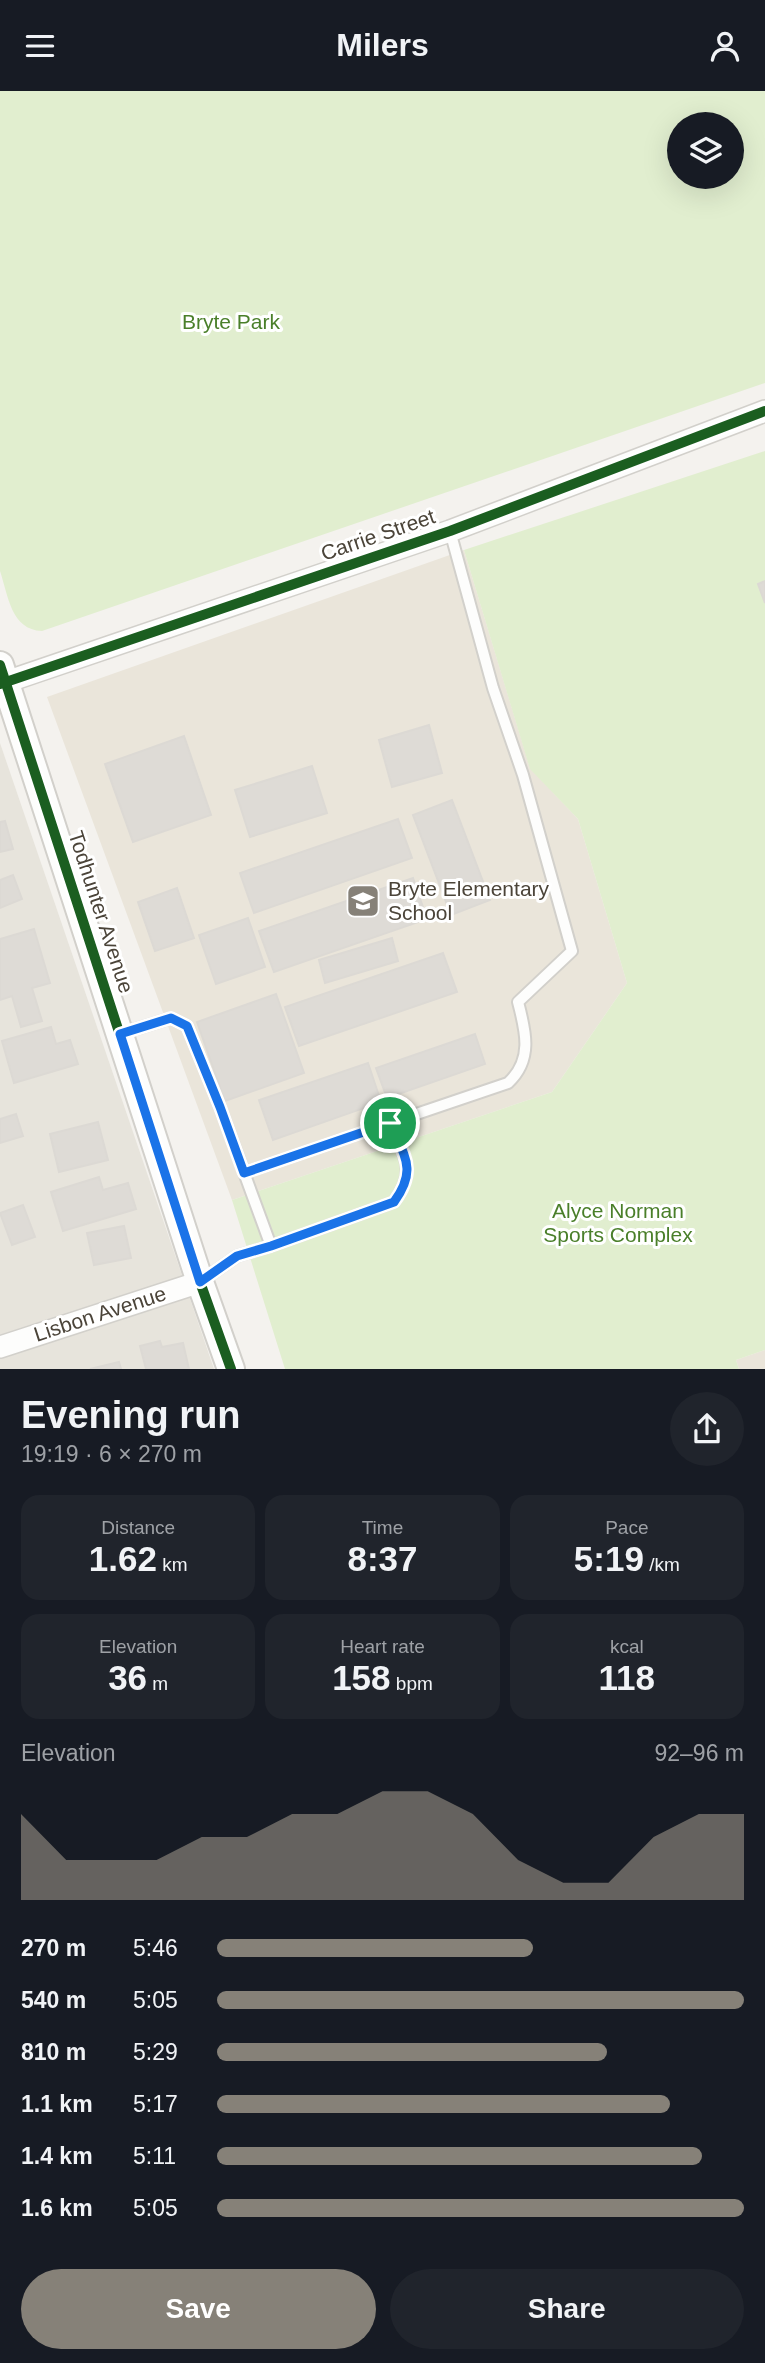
<!DOCTYPE html>
<html lang="en">
<head>
<meta charset="utf-8">
<style>
	:root { --surface:#171b24; --page:#20242c; --text:#f1f3f6; --muted:#9ea1a6; --accent:#868178 }
	body { margin:0; font-family:Arial,sans-serif; background:var(--page); color:var(--text); height:100vh; display:flex; flex-direction:column; font-size:26px; white-space:nowrap }
	* { box-sizing:border-box; margin:0 }
	p { font-size:23px; color:var(--muted) }
	.icon { flex:none; width:38px; height:38px; fill:none; stroke:currentColor; stroke-width:2; stroke-linecap:round; stroke-linejoin:round }
	.map { position:relative; height:1278px; overflow:hidden }
	.panel { display:flex; flex-direction:column; background:var(--surface); flex:1 }
	.panel>* { flex:none }
	.buttons { position:absolute; left:667px; top:21px; display:grid; gap:14px }
	.buttons a { display:grid; place-items:center; width:77px; height:77px; border-radius:50%; background:var(--surface); box-shadow:0 7px 28px #0002; font-size:35px }
	.pin { position:absolute; display:grid; place-items:center; width:60px; height:60px; color:#fff; margin:-30px; border:4px solid #fff; border-radius:50%; box-shadow:0 2px 7px #0007 }
	.round { display:grid; place-items:center; flex:none; width:74px; height:74px; border-radius:37px; background:var(--page) }
	.head { display:flex; align-items:center; justify-content:space-between; height:119px; padding:0 21px }
	h1 { font-size:38px; font-weight:600; line-height:52px }
	.figures { display:grid; grid-template-columns:repeat(3,1fr); gap:10px; height:119px; padding:7px 21px }
	.figures div { display:grid; align-content:center; border-radius:18px; background:var(--page); text-align:center }
	.figures b { font-size:35px; font-weight:600 }
	.figures small { font-size:19px; font-weight:400 }
	.figures p { font-size:19px }
	.chart { height:196px; padding:14px 21px }
	.chart p { display:flex; justify-content:space-between }
	.chart svg { width:100%; height:126px; margin-top:7px; fill:var(--accent); opacity:.7 }
	.primary-button { display:flex; gap:14px; margin-top:auto; padding:14px 21px }
	.primary-button a { flex:1; height:80px; border-radius:42px; background:var(--accent); color:#fff; font-size:28px; font-weight:600; line-height:80px; text-align:center }
	.primary-button a+a { background:var(--page); color:var(--text) }
	ul { padding:0 21px; list-style:none; font-size:23px }
	li { display:grid; grid-template-columns:112px 84px 1fr; align-items:center; height:52px }
	li i { height:18px; border-radius:9px; background:var(--accent) }
	header { display:flex; justify-content:space-between; align-items:center; height:91px; padding:0 21px; background:var(--surface); font-size:32px; font-weight:600 }
	.map>svg:first-child { display:block }
	.residential { fill:#e7e4dc }
	.education { fill:#eae5da }
	.green { fill:#e1eecf; fill-rule:evenodd }
	.building { fill:#dedbd6; stroke:#dcd9d4; stroke-width:2 }
	.lines { fill:none; stroke-linecap:round; stroke-linejoin:round }
	.service-casing { stroke:#d2d0cb; stroke-width:14 }
	.minor-casing { stroke:#d2d0cb; stroke-width:24 }
	.tertiary-casing { stroke:#d2d0cb; stroke-width:30 }
	.service { stroke:#fdfdfc; stroke-width:10 }
	.minor { stroke:#fdfdfc; stroke-width:21 }
	.tertiary { stroke:#fdfdfc; stroke-width:26 }
	.cycleway-casing { stroke:#fff; stroke-width:15 }
	.cycleway { stroke:#1b5e20; stroke-width:10 }
	.route-casing { stroke:#fff; stroke-width:14 }
	.route { stroke:#1a73e8; stroke-width:9 }
	.labels { text-anchor:middle; stroke-width:6; stroke-linejoin:round; paint-order:stroke }
	.park-label { font-size:21px; fill:#4a7f2a; stroke:#fff }
	.street-label { font-size:21px; fill:#4b4439; stroke:#fff }
	.poi-label { font-size:21px; fill:#4b4439; stroke:#fff; text-anchor:start }
</style>
</head>
<body>
<header><svg class="icon" aria-label="menu" viewBox="0 0 24 24"><path d="M4 6h16M4 12h16M4 18h16"/></svg>Milers<svg class="icon" aria-label="person" viewBox="0 0 24 24"><circle cx="12" cy="8" r="4"/><path d="M4 21q1-7 8-7t8 7"/></svg></header>
<div class="map">
<svg width="765" height="1278" viewBox="0 0 765 1278">
	<rect width="100%" height="100%" fill="#f4f2ee"/>
	<!-- residential -->
	<path class="residential" d="M0,652l214,626h-214z"/>
	<!-- education -->
	<g class="education">
		<path d="M464,459l66,218 48,51 49,164 -75,109 -320,108 -185,-503z"/>
		<path d="M765,1259v19h-26l-3,-9z"/>
	</g>
	<!-- green -->
	<g class="green">
		<path d="M0,0h765v292l-723,248c-31,-1 -34,-36 -42,-60zM679,33h53v53h-53z"/>
		<path d="M765,360v899l-29,10 3,9h-454l-53,-169 320,-108 75,-109 -49,-164 -48,-50 -66,-219z"/>
	</g>
	<!-- building -->
	<g class="building">
		<path d="M765,490v22l-7,-19z"/>
		<path d="M429,634l13,48 -50,14 -13,-47z"/>
		<path d="M184,645l27,79 -78,27 -28,-78z"/>
		<path d="M312,675l15,47 -77,24 -15,-47z"/>
		<path d="M452,709l38,100 -39,15 -38,-100z"/>
		<path d="M398,728l14,39 -158,55 -14,-40z"/>
		<path d="M5,730l8,28 -13,3v-30z"/>
		<path d="M13,784l9,24 -22,9v-28z"/>
		<path d="M413,787l14,41 -153,53 -15,-41z"/>
		<path d="M177,797l17,50 -39,13 -17,-49z"/>
		<path d="M248,827l17,49 -49,17 -17,-49z"/>
		<path d="M34,838l16,54 -18,5 10,33 -21,6 -9,-31 -12,4v-61z"/>
		<path d="M392,847l6,23 -73,22 -6,-23z"/>
		<path d="M443,862l14,39 -158,54 -14,-39z"/>
		<path d="M276,903l28,79 -79,28 -28,-79z"/>
		<path d="M51,936l5,17 14,-4 8,24 -64,19 -12,-42z"/>
		<path d="M475,943l10,30 -98,34 -11,-30z"/>
		<path d="M368,972l13,39 -108,38 -14,-40z"/>
		<path d="M16,1023l7,22 -23,7v-24z"/>
		<path d="M98,1031l10,38 -49,12 -9,-38z"/>
		<path d="M99,1086l4,13 25,-7 8,26 -73,22 -12,-39z"/>
		<path d="M23,1114l12,32 -23,8 -12,-32z"/>
		<path d="M124,1135l7,32 -37,7 -7,-32z"/>
		<path d="M160,1250l2,6 21,-4 6,26h-43l-6,-23z"/>
		<path d="M119,1271l2,7h-31z"/>
	</g>
	<g class="lines">
		<defs>
			<g id="service">
				<path d="M120,943l51,-16 16,8 33,81 51,139"/>
				<path d="M390,1032l118,-40c25,-23 18,-51 10,-81l54,-51 -49,-176 -30,-87 -43,-157"/>
				<path d="M200,1191l37,-26 34,-10 123,-44c24,-33 9,-47 -4,-79l-146,50"/>
			</g>
			<g id="minor">
				<path d="M0,593l450,-153 315,-120"/>
				<path d="M0,1256l200,-65"/>
			</g>
			<path id="tertiary" d="M0,574l200,617 31,87"/>
		</defs>
		<!-- service casing -->
		<use href="#service" class="service-casing"/>
		<!-- minor casing -->
		<use href="#minor" class="minor-casing"/>
		<!-- tertiary casing -->
		<use href="#tertiary" class="tertiary-casing"/>
		<!-- service -->
		<use href="#service" class="service"/>
		<!-- minor -->
		<use href="#minor" class="minor"/>
		<!-- tertiary -->
		<use href="#tertiary" class="tertiary"/>
		<defs>
			<g id="cycleway">
				<path d="M0,574l200,617 31,87"/>
				<path d="M0,593l450,-153 315,-120"/>
			</g>
		</defs>
		<!-- cycleway casing -->
		<use href="#cycleway" class="cycleway-casing"/>
		<!-- cycleway -->
		<use href="#cycleway" class="cycleway"/>
	</g>
	<g class="lines">
		<defs>
			<path id="route" d="M171,927l16,8 33,81 24,66 146,-50c14,33 28,46 4,79l-123,44 -34,10 -37,26 -80,-248z"/>
		</defs>
		<!-- route casing -->
		<use href="#route" class="route-casing"/>
		<!-- route -->
		<use href="#route" class="route"/>
	</g>
	<!-- icons -->
	<defs>
		<symbol id="school-square" viewBox="-11 -11 22 22"><rect x="-9" y="-9" width="18" height="18" rx="4" fill="#868178" stroke="#fff"/><path d="M0-5L7-2L0 1L-7-2ZM-4 1L0 2.5L4 1V4Q0 6-4 4Z" fill="#fff"/></symbol>
	</defs>
	<g fill-rule="evenodd">
		<use href="#school-square" x="344" y="791" width="38" height="38"/>
	</g>
	<g class="labels">
		<!-- park labels -->
		<g class="park-label">
			<text x="231" y="238">Bryte Park</text>
			<text x="618" y="1127">Alyce Norman<tspan x="618" dy="24">Sports Complex</tspan></text>
		</g>
		<!-- street labels -->
		<g class="street-label">
			<text transform="translate(378 444) rotate(-19)" y="7">Carrie Street</text>
			<text transform="translate(101 821) rotate(72)" y="7">Todhunter Avenue</text>
			<text transform="translate(100 1223) rotate(-18)" y="7">Lisbon Avenue</text>
		</g>
		<!-- poi labels -->
		<g class="poi-label">
			<text x="388" y="805">Bryte Elementary<tspan x="388" dy="24">School</tspan></text>
		</g>
	</g>
</svg>
<div class="buttons">
<a><svg class="icon" aria-label="layers" viewBox="0 0 24 24"><path d="M12 4l9 5-9 5-9-5zM3 14l9 5 9-5"/></svg></a>
</div>
<div class="pin" style="left:390px;top:1032px;background:#1e9e55"><svg class="icon" aria-label="arrive" viewBox="0 0 24 24"><path d="M6 21V4h12l-3 4 3 4H6"/></svg></div>
</div>
<section class="panel">
<div class="head"><div><h1>Evening run</h1><p>19:19 · 6 × 270 m</p></div><a class="round"><svg class="icon" aria-label="share" viewBox="0 0 24 24"><path d="M12 15V3M7 8l5-5 5 5M5 13v7h14v-7"/></svg></a></div>
<div class="figures">
<div><p>Distance</p><b>1.62<small> km</small></b></div>
<div><p>Time</p><b>8:37</b></div>
<div><p>Pace</p><b>5:19<small> /km</small></b></div>
</div>
<div class="figures">
<div><p>Elevation</p><b>36<small> m</small></b></div>
<div><p>Heart rate</p><b>158<small> bpm</small></b></div>
<div><p>kcal</p><b>118</b></div>
</div>
<div class="chart"><p><span>Elevation</span>92–96 m</p>
<svg viewBox="0 0 160 44" preserveAspectRatio="none"><path d="M0 44V14L10 30L20 30L30 30L40 22L50 22L60 14L70 14L80 6L90 6L100 14L110 30L120 38L130 38L140 22L150 14L160 14V44z"/></svg>
</div>
<ul>
<li><b>270 m</b>5:46<i style="width:60%"></i></li>
<li><b>540 m</b>5:05<i style="width:100%"></i></li>
<li><b>810 m</b>5:29<i style="width:74%"></i></li>
<li><b>1.1 km</b>5:17<i style="width:86%"></i></li>
<li><b>1.4 km</b>5:11<i style="width:92%"></i></li>
<li><b>1.6 km</b>5:05<i style="width:100%"></i></li>
</ul>
<div class="primary-button"><a>Save</a><a>Share</a></div>
</section>
</body>
</html>
